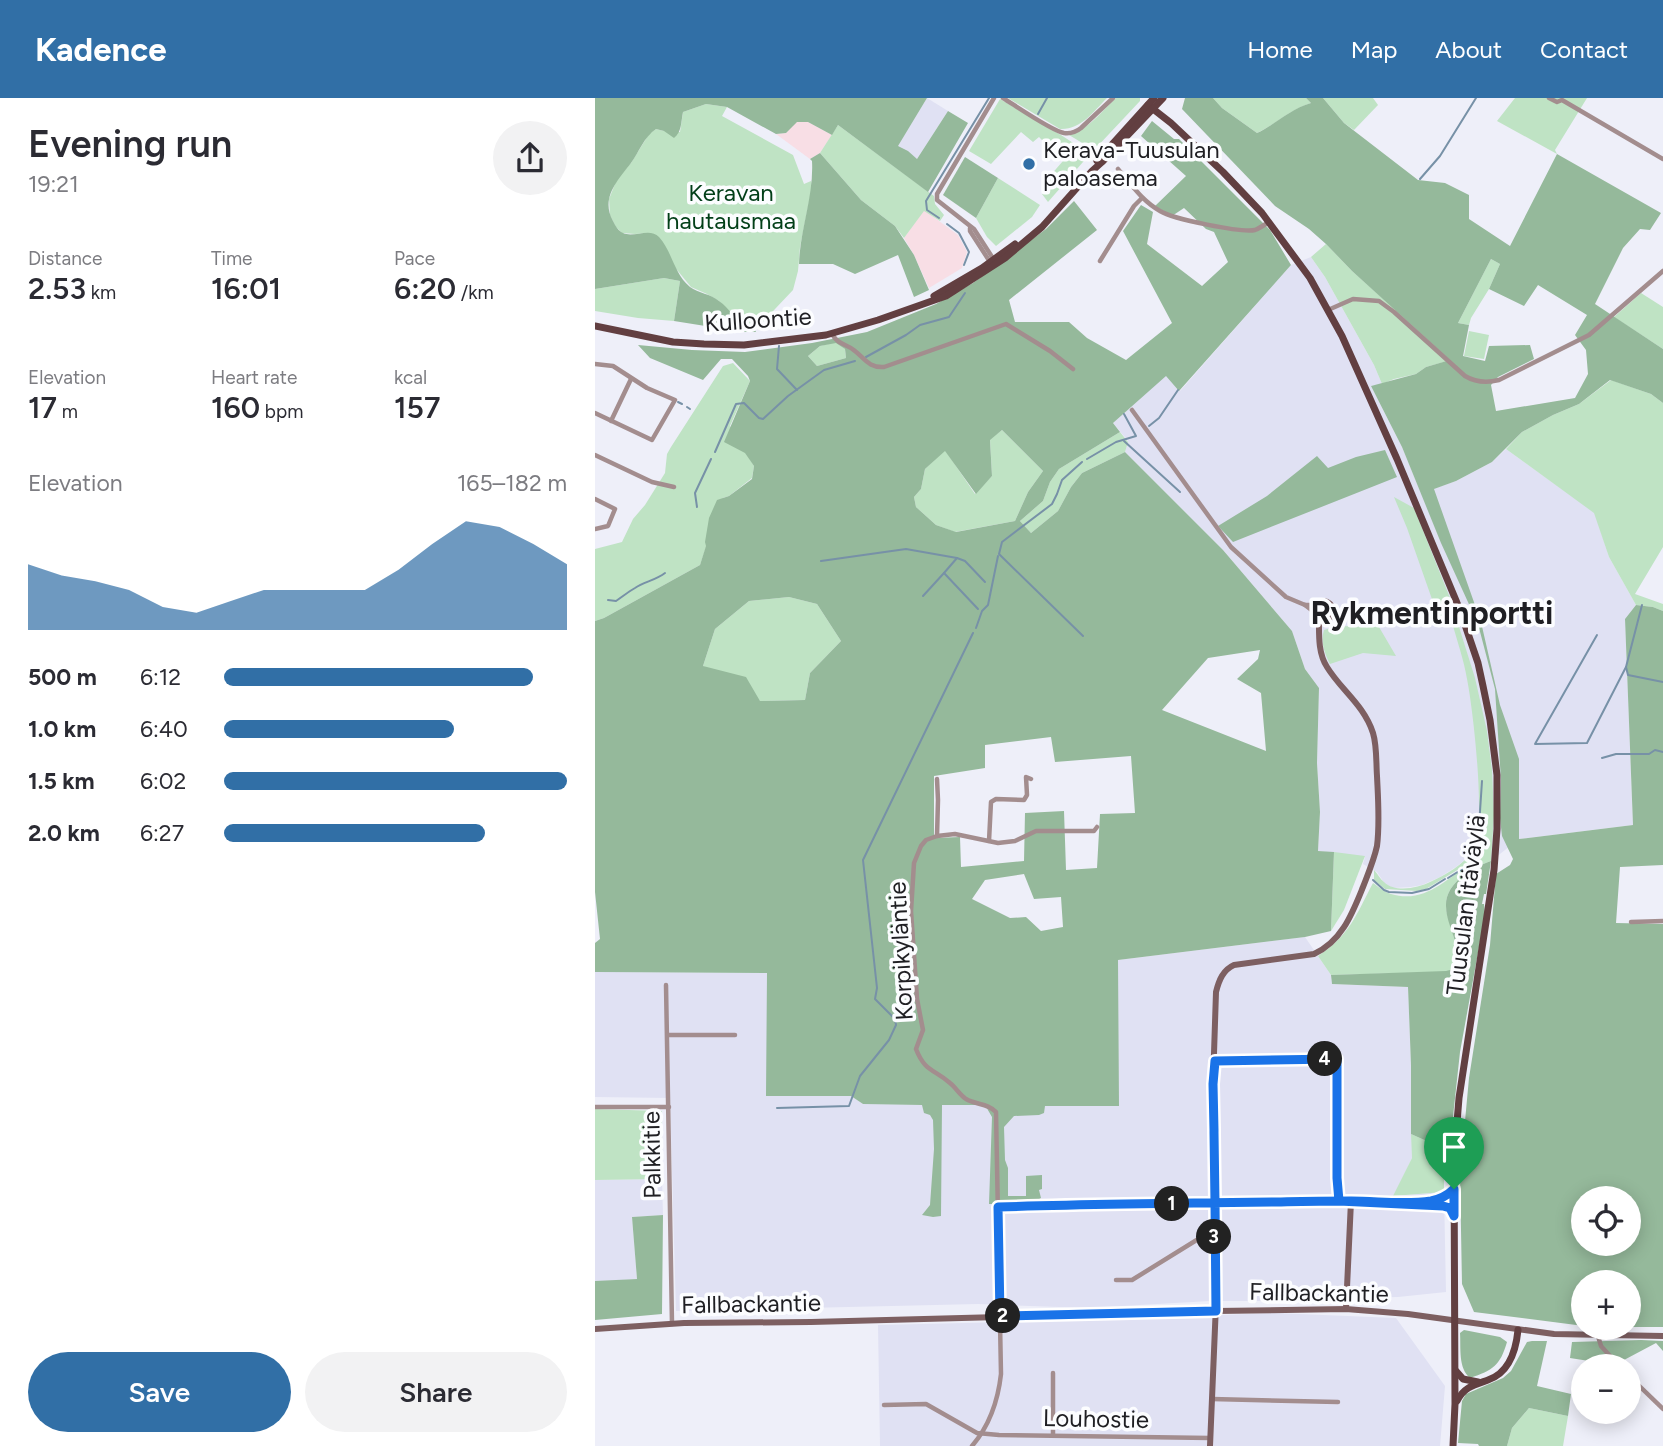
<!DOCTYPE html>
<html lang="en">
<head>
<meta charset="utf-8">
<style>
	:root { --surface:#fff; --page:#f2f2f3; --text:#2b2b33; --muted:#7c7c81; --accent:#316fa6 }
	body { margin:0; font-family:Figtree,sans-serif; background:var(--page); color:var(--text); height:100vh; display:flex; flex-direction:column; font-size:26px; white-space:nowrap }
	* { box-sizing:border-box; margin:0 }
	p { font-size:23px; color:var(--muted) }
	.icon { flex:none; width:38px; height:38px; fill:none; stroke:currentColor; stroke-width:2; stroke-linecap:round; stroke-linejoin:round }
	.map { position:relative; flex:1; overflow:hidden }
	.side { display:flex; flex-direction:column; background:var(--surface); width:595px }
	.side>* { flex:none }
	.fabs { position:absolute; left:976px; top:1088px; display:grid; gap:14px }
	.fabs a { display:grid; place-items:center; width:70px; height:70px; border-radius:50%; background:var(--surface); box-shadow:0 4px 18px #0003; font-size:35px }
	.pin { position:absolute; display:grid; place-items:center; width:60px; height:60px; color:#fff; margin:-72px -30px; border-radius:50% 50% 50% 0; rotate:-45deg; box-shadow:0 0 7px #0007 }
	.pin .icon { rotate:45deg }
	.km { position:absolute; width:35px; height:35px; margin:-18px; border-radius:50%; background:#222; color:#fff; font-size:19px; line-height:35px; text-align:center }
	.round { display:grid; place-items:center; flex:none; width:74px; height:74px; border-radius:37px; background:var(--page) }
	.head { display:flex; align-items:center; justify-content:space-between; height:119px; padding:0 28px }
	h1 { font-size:38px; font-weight:600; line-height:52px }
	.stats { display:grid; grid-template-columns:repeat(3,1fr); gap:10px; height:119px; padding:7px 28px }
	.stats div { display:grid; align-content:center }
	.stats b { font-size:30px; font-weight:600 }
	.stats small { font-size:19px; font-weight:400 }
	.stats p { font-size:19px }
	.chart { height:196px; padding:14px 28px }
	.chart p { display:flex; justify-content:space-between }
	.chart svg { width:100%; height:126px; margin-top:7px; fill:var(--accent); opacity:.7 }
	.primary-button { display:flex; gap:14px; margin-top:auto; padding:14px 28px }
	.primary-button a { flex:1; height:80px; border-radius:42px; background:var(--accent); color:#fff; font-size:28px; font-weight:600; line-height:80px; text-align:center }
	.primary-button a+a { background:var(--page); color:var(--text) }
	ul { padding:0 28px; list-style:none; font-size:23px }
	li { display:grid; grid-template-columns:112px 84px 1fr; align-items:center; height:52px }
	li i { height:18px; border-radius:9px; background:var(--accent) }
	header { display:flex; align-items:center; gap:42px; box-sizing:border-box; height:98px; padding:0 35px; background:var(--accent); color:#fff }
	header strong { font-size:33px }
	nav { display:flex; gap:38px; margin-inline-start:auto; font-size:24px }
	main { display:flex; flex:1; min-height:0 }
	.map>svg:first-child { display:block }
	.commercial { fill:#f8dee5 }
	.built { fill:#e0e1f3 }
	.green { fill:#bfe3c4 }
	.forest { fill:#95b99b; fill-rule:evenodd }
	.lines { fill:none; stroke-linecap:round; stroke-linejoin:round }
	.stream { stroke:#7791a7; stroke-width:2 }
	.street { stroke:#a38d8e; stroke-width:4.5 }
	.secondary { stroke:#7d5f61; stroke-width:6 }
	.primary { stroke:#623f41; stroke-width:7 }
	.route-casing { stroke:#fff; stroke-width:14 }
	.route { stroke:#1a73e8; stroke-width:9 }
	.poi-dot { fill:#316fa6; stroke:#fcfdff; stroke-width:2.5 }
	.labels { text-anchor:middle; stroke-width:7; stroke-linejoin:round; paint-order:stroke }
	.poi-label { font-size:24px; fill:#1f1f23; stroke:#fcfdff; text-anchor:start }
	.park-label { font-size:24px; fill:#023f18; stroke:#fcfdff }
	.street-label { font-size:24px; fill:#1f1f23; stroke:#fcfdff }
	.district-label { font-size:32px; font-weight:bold; fill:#1f1f23; stroke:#fcfdff }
</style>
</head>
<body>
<header>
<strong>Kadence</strong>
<nav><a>Home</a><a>Map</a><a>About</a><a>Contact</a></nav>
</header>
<main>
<section class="side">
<div class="head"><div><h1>Evening run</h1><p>19:21</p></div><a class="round"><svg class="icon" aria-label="share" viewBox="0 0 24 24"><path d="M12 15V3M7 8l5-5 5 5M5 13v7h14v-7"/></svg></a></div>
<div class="stats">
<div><p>Distance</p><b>2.53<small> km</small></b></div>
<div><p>Time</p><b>16:01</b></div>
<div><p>Pace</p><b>6:20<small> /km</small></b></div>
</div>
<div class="stats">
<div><p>Elevation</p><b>17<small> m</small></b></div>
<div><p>Heart rate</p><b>160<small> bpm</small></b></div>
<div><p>kcal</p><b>157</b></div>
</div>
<div class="chart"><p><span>Elevation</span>165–182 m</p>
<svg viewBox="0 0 160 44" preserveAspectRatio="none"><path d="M0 44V21L10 25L20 27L30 30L40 36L50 38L60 34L70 30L80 30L90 30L100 30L110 23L120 14L130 6L140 8L150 14L160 21V44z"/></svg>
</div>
<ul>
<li><b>500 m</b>6:12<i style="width:90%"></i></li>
<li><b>1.0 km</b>6:40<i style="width:67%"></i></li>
<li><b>1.5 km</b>6:02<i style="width:100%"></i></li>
<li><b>2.0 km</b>6:27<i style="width:76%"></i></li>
</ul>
<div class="primary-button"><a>Save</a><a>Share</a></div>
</section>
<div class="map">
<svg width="1068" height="1348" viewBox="0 0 1068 1348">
	<rect width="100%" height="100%" fill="#eeeff9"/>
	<!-- commercial -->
	<g class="commercial">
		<path d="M201,24h12l24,13 -12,18 -10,6 -34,-25 10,-1z"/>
		<path d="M329,112l34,25 9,17 -5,16 -33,20 -15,-33 -10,-17z"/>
	</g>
	<!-- built -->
	<g class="built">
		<path d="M332,0l21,13 -31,48 -20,-12z"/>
		<path d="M716,159l14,20 49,88 8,19 -11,2 31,61 19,46 35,-12 36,-19 14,-13 89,64 14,44 27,48 -11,14 8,206 -114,14 -28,22 -24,-3 -11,9 -16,10 -18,8 -11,2 -18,1 -8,-4 -8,-12 -14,-8 2,-7 -47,-6 2,-39 -3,-49 2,-75 -14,-19 -13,-38 -69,-81 -98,-98 3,-11 -15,-18 53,-48 14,16 111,-126z"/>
		<path d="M710,839l26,38 1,9 76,3 3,78 1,93 -18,38 50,-4 2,100 -48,5 -42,1v3h-146l-123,7 -109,-4 -302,7 -6,-213 -75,-1v-125l172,1v123h84l12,8 255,2v-146z"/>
		<path d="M67,1081l1,36 -31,2 5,62 -42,3v-102z"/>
		<path d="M680,1215l121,5 49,68 -5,60h-560l-2,-121 217,-5z"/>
	</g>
	<!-- green -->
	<g class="green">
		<path d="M413,0h99c-14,14 -26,32 -47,31z"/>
		<path d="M521,0h24v3l-46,49 -25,-15c20,-6 32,-23 47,-37z"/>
		<path d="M618,0h93l5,5c-22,7 -33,20 -54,30l-35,-25z"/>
		<path d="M728,0h50l5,7 -24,25 -10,-7z"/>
		<path d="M920,0h72l-32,52 2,4 -60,-33z"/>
		<path d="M405,1l61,36 29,19 -42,48 -6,-8 1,-10 26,-30 -12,-7 -4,6 -10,-5 3,-4 -7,-7 -6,5 -12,-10 -30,32 -22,-13z"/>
		<path d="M111,6l21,3 -5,9 71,39 11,29 7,-3 1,6 -12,60 -2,24 -5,19 -38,40 -11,-1 -25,-28 -12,-7 -16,-7 -18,-22 -6,-15 -17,-17 -15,1 -13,-1 -6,-6 -6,-12 -1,-16 8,-20 14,-16 18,-29 7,-5 8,2 16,1 3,-20z"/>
		<path d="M243,27l96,71 1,8 9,11 -4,6 -16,-10 -20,27 -9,-12 -34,-26 -41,-47z"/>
		<path d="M403,80l42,27 -8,12 -36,29 -9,-9 -11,-19z"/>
		<path d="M731,146l26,27 99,89 -25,7 -10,7 -22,5 -12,5 -8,-19 -49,-88 -14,-20z"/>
		<path d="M896,161l9,5 -11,25 -18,29 -2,7 -11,-2z"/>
		<path d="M69,180l16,3 -6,40 -36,-3 -43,-7v-22z"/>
		<path d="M1046,195l22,14v42l-49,-32z"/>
		<path d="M874,233l20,4 -5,24 -20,-3z"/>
		<path d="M241,244l9,7 1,9 -29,8 -9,-10 12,-10z"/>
		<path d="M138,265l17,18 -20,45 24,40 -2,12 -23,18 -6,2 -23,67 -96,53 -9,3v-72l27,-7 11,-23 12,-14 20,-32 2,-19 4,-7 52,-81z"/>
		<path d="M1016,282l40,14 12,9v144l-28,47 28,10v7l-10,-4 -17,-2 -27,-48 -15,-44 -88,-64 16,-17 31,-17 26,-11z"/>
		<path d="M407,332l41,41 -15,21 -13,29 -60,11 -19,-7 -20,-18 -2,-10 7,-8 4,-20 20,-19 30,44 17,-18 -2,-37z"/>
		<path d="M525,334l8,10 -3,10 -43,21 -11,14 -13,24 -27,22 -11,-12 23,-20 7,-19 9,-13z"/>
		<path d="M799,399l20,11 36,90 25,80 12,53 5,39 2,45 -3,46c-18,6 -46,22 -45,45 0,9 5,19 7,28 3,11 4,22 5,34l-12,4 -115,3 -13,-19c32,-21 38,-41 55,-73 6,4 11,9 18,11 33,10 54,-14 79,-30l-1,-1 -43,26 -9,2 -32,-2 -11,-9v-10c4,4 6,9 10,12 11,11 34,6 46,0 15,-7 34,-17 43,-32 14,-22 0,-142 -6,-171 -3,-19 -10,-38 -15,-57h-12l-33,-94z"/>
		<path d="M194,499l28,7 24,37 -31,32 -5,27 -45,1 -57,-35 12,-37 34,-28z"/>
		<path d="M744,528l40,1 17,29 -33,-3 -33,11c-5,-10 -10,-22 -6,-34z"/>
		<path d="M739,754l31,4 -21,54 -13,21z"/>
		<path d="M0,1011l67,2v68l-67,1z"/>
		<path d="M816,1036l29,13 4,9v36l-51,4 19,-38z"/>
		<path d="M934,1310l39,8 -5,30h-56l5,-18z"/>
	</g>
	<!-- forest -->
	<g class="forest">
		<path d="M0,0h332l-29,48 10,5 9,8 31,-48 20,12 -40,69 -90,-67 -6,10 -24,-13h-11l-11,11 -10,1 -49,-27 -21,-3 -23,8c-2,9 -1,20 -9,26l-10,-7 -8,-2c-12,8 -17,23 -25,34 -13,17 -31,35 -18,58 2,4 5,10 10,12 11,5 27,-6 36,4 13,14 15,37 31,50 8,6 21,7 29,14 10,7 17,19 25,28l11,1 1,2h-13l-69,-11 6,-40 -16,-3 -69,11z"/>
		<path d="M590,0h28l9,10 35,25c19,-9 33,-24 54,-30l-5,-5h17l21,25 74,57 27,3 24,12v24l41,27 47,-92 104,59 -11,17 -10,-1 -17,19 -28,56 68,45v54l-12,-9 -41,-14 -31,24 -26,11 -31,17 -30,30 -36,19 -22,8 47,133 19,83 19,54v80l114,-14 -8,-206 11,-14 17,2 10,4v254l-43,2 -4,56 47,1v403h-34v-44h-45v43l-110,-14 -12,-28 -2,-109 9,-97 21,-133 6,-71 14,-9 3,-6 -11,-23 -2,-18 1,-38 -6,-91 -17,-65 -37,-81 -39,-96 -31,-61 45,-12 10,-7 24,-7 -98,-89 -26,-27 -17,-15 -34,-23 -93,-97zM896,161l9,5 -11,25 35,17 14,-21 49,30 -12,20 11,15 2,24 -13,24 -79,13 -5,-26 7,-8 36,-18 -4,-14 -41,1 -4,15 -22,-5 6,-31 -11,-2zM989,1101h45v45h-45z"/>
		<path d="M557,23l22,18h5l91,91 21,35 -112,126 -13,-15 -53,47 7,9 -61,37 -9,13 -7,19 -23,20 11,12 27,-22 13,-24 11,-14 43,-21 98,98 69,81 13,38 14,19 -2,75 3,49 -2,39 16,1 -3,79 -26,6 -187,23 1,146h-74l-1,7 -5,2 -25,1 -10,11 1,33 3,8v28h18v-20l16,-1v14l-3,1 2,8c-14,9 -36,6 -52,6l3,-87 -7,-12h-43l-1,111 -8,1 -11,-2 8,-10 4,-56 -1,-29 -3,-5 -6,-2 -2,-8 -59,-1 -12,-8h-85l1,-123 -172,-1v-29l5,-4 -5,-47v-271l9,-3 96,-53 6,-19 -1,-4 4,-24 8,-18 12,-4 23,-17 2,-13 -9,-13 -21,-11 26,-61 -2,-5 -16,-17h-11l-18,21 -53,-22 -12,-13 54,5 53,2 67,-9 55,-11 69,-28 37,-21 73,-54 28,-28 23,29 -88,70 6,22h54l18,16 39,22 46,-37 -49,-92 18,-26 12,7 -6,32 55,42 26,-24 -14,-30 -8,-3 -22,-21 -12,8 -17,-10 31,-30 -45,-40zM241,245l9,6 1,9 -29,8 -9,-10 12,-10zM407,332l41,41 -15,21 -13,29 -59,11 -20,-7 -20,-18 -2,-10 7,-8 4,-20 20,-18 31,43 16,-18 -2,-36zM194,499l28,7 24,37 -31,32 -5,27 -45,1 -14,-24 -43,-11 12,-37 34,-28zM665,552l-2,9 -21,20 24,14 5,58 -104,-41 46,-52zM456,639l4,25 76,-6 4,57 -35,1 -3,54 -31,2 -2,-59 -39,2 -1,48 -63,6 -1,-30 -26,1v-62l51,-8v-23zM429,776l10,25 27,-2 2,30 -22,4 -15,-14 -16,1 -38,-19 13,-19z"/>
		<path d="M225,55l41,47 34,26 19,29 15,35 -15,7 -16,-42 -43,19 -22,-10h-34c1,-35 15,-68 13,-103l-2,-2z"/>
		<path d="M370,59l33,21 -22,40 -33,-23z"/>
		<path d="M790,352l12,27 -164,65 -15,-16 49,-30 50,-40 11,12 28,-11z"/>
		<path d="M896,763l-5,33h-2l-2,10h2l1,10 -25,138 -10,92 -6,12 -4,-9 -29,-13v-69l-3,-78 -76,-3 -1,-9 115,-4 12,-3c-1,-8 -1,-16 -2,-23 -3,-13 -10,-26 -10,-39 -1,-23 27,-39 45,-45z"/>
		<path d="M68,1117l-1,99 -67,6v-39l42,-2 -5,-62z"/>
		<path d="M869,1232l36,7 7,5c-7,24 -14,28 -37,36 -12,-10 -9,-30 -10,-45z"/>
		<path d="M1046,1242l22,1v10l-7,-8 -32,17 -8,7h-6l-8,-4 -32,-5 2,-16z"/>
		<path d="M937,1243h15l-10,45 34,8 -3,22 -39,-8 -17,20 -5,18h-28l-1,-2 -20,-1 4,-42 4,-7 37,-16 8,-7 16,-29z"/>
	</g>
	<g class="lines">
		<!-- stream -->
		<g class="stream">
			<path d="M443,16l9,-16"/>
			<path d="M825,81l20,-23 36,-58"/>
			<path d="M344,120l-12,-8 -1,-9 63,-103"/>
			<path d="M352,126l12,9 10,19 -5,13"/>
			<path d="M184,248l-2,23 20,21"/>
			<path d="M271,259l40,-22 14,-10 29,-8 16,-24"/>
			<path d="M83,304l4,2"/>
			<path d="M92,309l3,2"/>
			<path d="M554,328l10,-8 19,-28"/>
			<path d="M529,343l56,51"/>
			<path d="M120,354l21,-48 8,-1 15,15 4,1 25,-23 36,-26 31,-9"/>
			<path d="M492,361l29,-17 20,-6 -12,-22"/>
			<path d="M487,364l-20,18 -5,14 -5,10 -50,38 -3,12 84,82"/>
			<path d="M102,409l-2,-14 16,-34"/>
			<path d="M226,463l85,-12 51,9 8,3 20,21"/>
			<path d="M349,475l13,-15"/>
			<path d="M328,498l21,-23 34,36"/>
			<path d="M13,502l8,1c6,-4 12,-9 19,-13 9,-6 21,-8 30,-15"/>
			<path d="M381,530l6,-17 6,-6 10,-49"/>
			<path d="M1002,537l-62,109 52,-1 39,-76 16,-62"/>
			<path d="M1031,569l2,8 35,7"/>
			<path d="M1007,660l14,-4h33l6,-4 8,2"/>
			<path d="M853,780l24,-15 5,-6 5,-76"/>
			<path d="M778,782l11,10 5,2 23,1 17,-4 16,-10"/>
			<path d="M182,1010l72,-2 11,-30 29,-36 7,-15 -1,-6 -20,-20 2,-11 -14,-128 110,-227"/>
		</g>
		<!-- street -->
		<g class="street">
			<path d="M408,0c13,8 49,33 61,35 7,1 12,-1 17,-5l32,-30"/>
			<path d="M954,0l8,4 5,-2 101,59"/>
			<path d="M523,71c13,15 24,32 42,42 13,8 81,22 95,19 5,-2 9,-5 14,-8"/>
			<path d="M375,130v3l20,31"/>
			<path d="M399,162l-20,-31 -37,-29v-6l57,-96"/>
			<path d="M505,163l34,-55 8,-8"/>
			<path d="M733,212l25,-11 26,2 15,11 71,64c10,6 22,7 34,4l90,-45 74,-64"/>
			<path d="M237,236c7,12 14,9 23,17 10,8 14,17 29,16l122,-43 44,27 23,18"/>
			<path d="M0,266l18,2 34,22 28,12 -23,40 -57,-27"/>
			<path d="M537,312l99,137 55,50 19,8h11"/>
			<path d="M16,323l20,-42"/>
			<path d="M0,357l57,27 22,5"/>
			<path d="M0,401l20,10 -7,17 -13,3"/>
			<path d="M710,507l9,7"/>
			<path d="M342,738l1,-36 -1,-21"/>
			<path d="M394,743l2,-39 5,-3 28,1 3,-5 -1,-18 5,2"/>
			<path d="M1036,824l32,-1"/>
			<path d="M71,887l6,339"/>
			<path d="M73,937h67"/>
			<path d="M620,963l122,-2v119l3,23"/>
			<path d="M0,1009h74"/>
			<path d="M403,1109l217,-4"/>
			<path d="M521,1182h16l76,-47h6"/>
			<path d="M1003,1238l3,10 19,21"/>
			<path d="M1034,1278l34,33"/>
			<path d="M617,1301l126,3"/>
			<path d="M289,1307l42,-1 51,29 22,2 211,3"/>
			<path d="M458,1337v-62"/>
			<path d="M377,1348c18,-21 26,-45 29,-72l-5,-262c-8,-9 -20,-7 -30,-13 -6,-4 -10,-11 -16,-16 -16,-14 -25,-11 -34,-34l7,-19 -6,-31 -6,-88 3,-48 7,-17 5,-6 11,-4 18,-2 43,9 17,-2 21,-10h58l3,-4"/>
		</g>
		<!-- secondary -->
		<g class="secondary">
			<circle cx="728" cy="513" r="10"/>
			<path d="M620,1105l136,-2 -5,108"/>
			<path d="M0,1231l89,-6 127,-1 405,-11 130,-2 62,5 146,20 109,2"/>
			<path d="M615,1348l6,-142 -3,-220 3,-92c3,-12 7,-22 18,-27l80,-11c28,-13 38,-40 49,-67 5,-13 11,-27 14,-41 3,-23 1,-48 0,-70 -1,-14 0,-30 -4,-43 -9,-28 -32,-43 -46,-66 -9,-14 -8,-32 -8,-47"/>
		</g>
		<!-- primary -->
		<g class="primary">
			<path d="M553,7l23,18 52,49 39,41 48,65 32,58 55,123 63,151 18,53 5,23 7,34 7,55v54l-3,41 -35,228 -5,61 1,245 -2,42"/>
			<path d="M502,63l57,-63"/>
			<path d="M339,198l48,-28 33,-24"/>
			<path d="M0,228l78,16 31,2 40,1 82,-10 52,-15 68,-24 59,-38 37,-31 50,-56 10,-9 61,-64"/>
			<path d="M756,1103l72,3 26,-1 5,-5"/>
			<path d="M838,1103l13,-4 8,-8"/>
			<path d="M861,1273l7,8 15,3"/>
			<path d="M862,1303c7,-14 17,-16 31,-21 21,-7 28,-30 30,-50"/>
		</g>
	</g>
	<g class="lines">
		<defs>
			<path id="route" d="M859,1091c-7,7 -13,10 -23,12 -27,4 -53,0 -80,0 -23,0 -47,0 -70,1 -94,1 -189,2 -283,5l2,109 216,-5 -1,-108 -1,-70v-3l-1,-46 2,-23 122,-2v119l2,23 104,5 7,2 4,8v-27"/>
		</defs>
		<!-- route casing -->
		<use href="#route" class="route-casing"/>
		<!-- route -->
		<use href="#route" class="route"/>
	</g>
	<!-- markers -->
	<circle class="poi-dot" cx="434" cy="66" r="7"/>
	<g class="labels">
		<!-- poi labels -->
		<g class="poi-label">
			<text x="448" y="60">Kerava-Tuusulan<tspan x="448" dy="28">paloasema</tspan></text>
		</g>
		<!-- park labels -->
		<g class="park-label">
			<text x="136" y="103">Keravan<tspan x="136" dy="28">hautausmaa</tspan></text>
		</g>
		<!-- street labels -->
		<g class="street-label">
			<text transform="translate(163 222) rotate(-4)" y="8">Kulloontie</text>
			<text transform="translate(871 807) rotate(-83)" y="8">Tuusulan itäväylä</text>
			<text transform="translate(306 853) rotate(-93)" y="8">Korpikyläntie</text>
			<text transform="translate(57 1057) rotate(-91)" y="8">Palkkitie</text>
			<text transform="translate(724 1195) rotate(1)" y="8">Fallbackantie</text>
			<text transform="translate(156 1206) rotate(-1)" y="8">Fallbackantie</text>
			<text transform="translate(501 1321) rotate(1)" y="8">Louhostie</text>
		</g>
		<!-- district labels -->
		<g class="district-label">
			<text x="837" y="526">Rykmentinportti</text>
		</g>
	</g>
</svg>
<div class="fabs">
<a><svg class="icon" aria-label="locate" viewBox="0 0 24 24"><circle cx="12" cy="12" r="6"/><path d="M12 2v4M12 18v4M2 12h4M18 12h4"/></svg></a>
<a>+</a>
<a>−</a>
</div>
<div class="pin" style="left:859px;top:1091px;background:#1e9e55"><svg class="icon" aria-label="arrive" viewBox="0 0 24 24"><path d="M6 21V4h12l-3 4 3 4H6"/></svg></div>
<b class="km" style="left:577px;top:1106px">1</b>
<b class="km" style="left:408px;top:1218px">2</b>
<b class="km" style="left:619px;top:1139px">3</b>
<b class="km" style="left:730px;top:961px">4</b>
</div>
</main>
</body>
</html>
